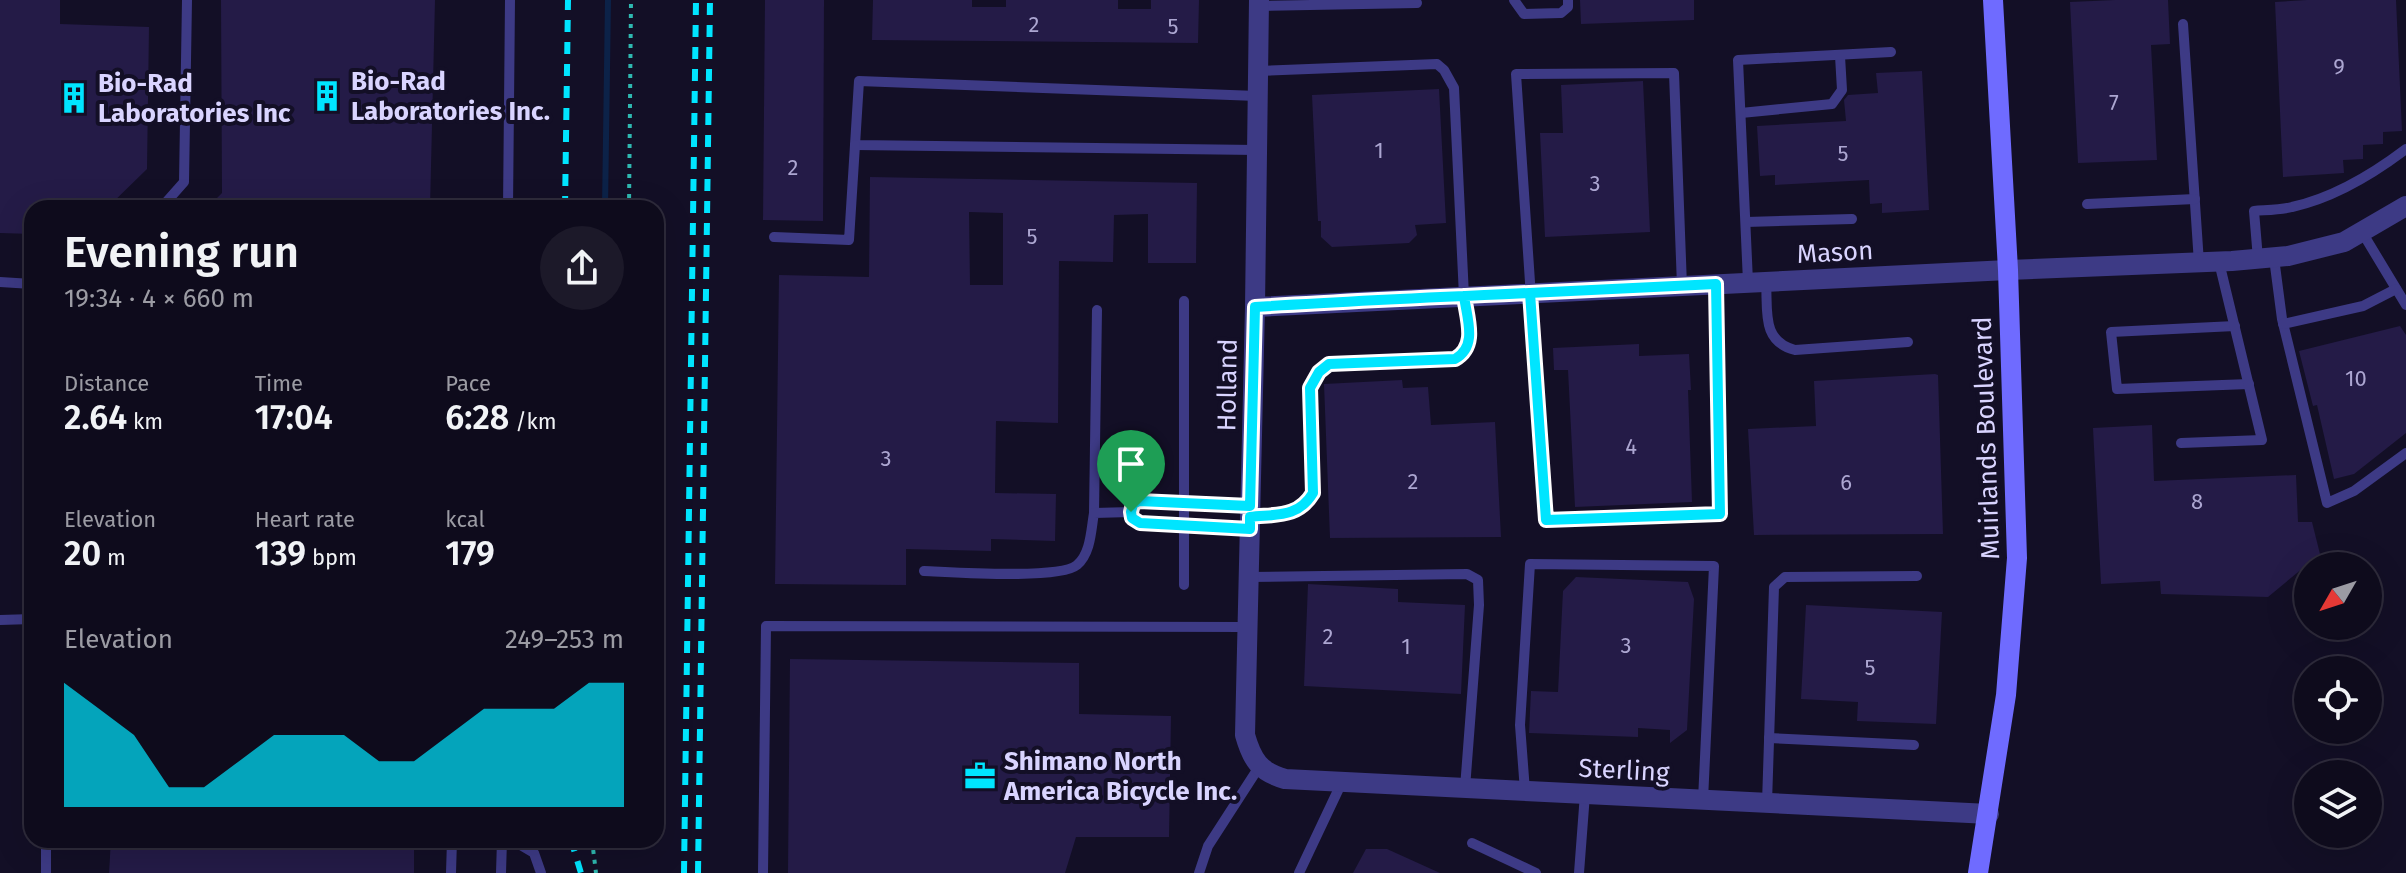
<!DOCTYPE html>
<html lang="en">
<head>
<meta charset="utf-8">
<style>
	:root { --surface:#0e0b1c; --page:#1c1929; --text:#f1f3f6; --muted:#9b9ba3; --line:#2e2b3b; --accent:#00e5ff }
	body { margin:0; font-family:"Fira Sans",sans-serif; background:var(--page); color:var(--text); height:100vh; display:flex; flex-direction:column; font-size:30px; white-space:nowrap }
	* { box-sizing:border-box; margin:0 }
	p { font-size:26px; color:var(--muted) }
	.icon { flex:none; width:44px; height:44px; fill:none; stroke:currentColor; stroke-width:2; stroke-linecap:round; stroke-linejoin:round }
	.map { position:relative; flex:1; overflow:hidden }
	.drawer { position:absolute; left:24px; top:200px; width:640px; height:648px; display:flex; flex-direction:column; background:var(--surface); border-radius:24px; box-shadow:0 8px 32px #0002,0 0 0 2px var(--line) }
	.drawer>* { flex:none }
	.needle { width:52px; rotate:231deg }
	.fabs { position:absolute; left:2294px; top:552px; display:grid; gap:16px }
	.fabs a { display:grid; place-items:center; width:88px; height:88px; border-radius:50%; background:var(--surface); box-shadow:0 8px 32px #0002,0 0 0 2px var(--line); font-size:40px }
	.pin { position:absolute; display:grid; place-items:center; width:68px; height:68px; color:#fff; margin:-82px -34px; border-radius:50% 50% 50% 0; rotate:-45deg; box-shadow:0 0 8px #0007 }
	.pin .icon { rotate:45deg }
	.round { display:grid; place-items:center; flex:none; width:84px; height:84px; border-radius:42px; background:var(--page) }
	.overview { display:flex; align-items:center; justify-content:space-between; height:136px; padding:0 40px }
	h1 { font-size:44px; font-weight:600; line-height:60px }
	.metrics { display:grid; grid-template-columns:repeat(3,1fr); gap:12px; height:136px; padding:8px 40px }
	.metrics div { display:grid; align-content:center }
	.metrics b { font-size:34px; font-weight:600 }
	.metrics small { font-size:22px; font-weight:400 }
	.metrics p { font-size:22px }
	.chart { height:224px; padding:16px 40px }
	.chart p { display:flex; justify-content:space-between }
	.chart svg { width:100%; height:144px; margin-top:8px; fill:var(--accent); opacity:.7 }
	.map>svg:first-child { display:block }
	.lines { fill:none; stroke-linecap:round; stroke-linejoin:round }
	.stream { stroke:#0c2248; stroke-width:6 }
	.building { fill:#241b47; fill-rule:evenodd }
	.path { stroke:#2fb8b0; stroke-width:4; stroke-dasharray:4 6; stroke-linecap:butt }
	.service { stroke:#3d3a85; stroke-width:10 }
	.minor { stroke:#3d3a85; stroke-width:20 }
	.tertiary { stroke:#3d3a85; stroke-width:20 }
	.secondary { stroke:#6f6bff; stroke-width:20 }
	.rail { stroke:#00e5ff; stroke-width:6; stroke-dasharray:12 10; stroke-linecap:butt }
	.route-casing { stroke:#fff; stroke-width:16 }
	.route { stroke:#00e5ff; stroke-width:10 }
	.labels { text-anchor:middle; stroke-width:8; stroke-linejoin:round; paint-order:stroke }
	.number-label { font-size:22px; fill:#aca6d1 }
	.poi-label { font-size:26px; font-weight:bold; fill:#d9d4ff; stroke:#130f26; text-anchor:start }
	.street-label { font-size:26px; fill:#d9d4ff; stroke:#130f26 }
</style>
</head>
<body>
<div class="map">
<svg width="2406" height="873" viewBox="0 0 2406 873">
	<rect width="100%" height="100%" fill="#130f26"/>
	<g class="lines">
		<!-- stream -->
		<path class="stream" d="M605,208l3,-208"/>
	</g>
	<!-- building -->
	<g class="building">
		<path d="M0,0h60v24l89,3 -2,142 -40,39h-75v26l-32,-1z"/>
		<path d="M221,0h214l-5,208h-223l15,-15z"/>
		<path d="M765,0h59l-1,221 -60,-1z"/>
		<path d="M873,0h99v7h34v-7h112v9h33v-9h48l-1,43 -326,-3z"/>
		<path d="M1580,0h114v20l-113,4z"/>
		<path d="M2115,0h53l2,44 -19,1 6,115 -79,3 -8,-161z"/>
		<path d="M2307,0h89l6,131 -19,1v12l-20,1v14l-20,1 1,13 -61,4 -8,-175z"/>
		<path d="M1922,71l7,139 -47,3v-10l-12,1 -1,-24 -94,5v-10l-15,1 -3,-50 89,-5 -2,-21 4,-5 30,-2 -2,-20z"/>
		<path d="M1643,81l7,151 -105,5 -5,-104h23l-2,-48z"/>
		<path d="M1439,89l7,134 -31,2 2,10 -8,8 -77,4 -11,-10v-16h-3l-6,-126z"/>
		<path d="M870,177l327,6 -1,80h-48v-49l-34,1 -1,47 -54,-1 -1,162 -62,-2 -1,72 61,1 -1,47 -64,-2v12l-85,-2v36l-131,-1 4,-309 90,2zM969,212l34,1v72h-33z"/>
		<path d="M2400,326l6,9v98l-52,41 -20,5 -17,-74 -4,1 -14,-55z"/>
		<path d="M1639,344v12l50,-2 2,36h-3l4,112 -117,5 -7,-137h-14l-1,-22z"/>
		<path d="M1935,374l3,1 5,159 -189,1 -6,-106 68,-3 -2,-45z"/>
		<path d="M1402,380l1,8 25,-1 3,38 64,-3 6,115 -171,1 -6,-154z"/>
		<path d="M2152,425l2,56 142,-6 2,47h14l8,32 -52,43 -107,-3 -1,-13 -59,3 -8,-156z"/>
		<path d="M1576,577l112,5 6,17 -7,131 -17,13v-13l-32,-2v9l-109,-4 2,-42 27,1 5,-101z"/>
		<path d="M1308,584l90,5v13l67,3 -4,89 -157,-8z"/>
		<path d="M1806,605l136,7 -6,112 -79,-3 1,-19 -57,-3z"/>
		<path d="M790,659l289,4v51l92,2 -2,121h-93l-11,36h-277z"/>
		<path d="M111,840h303v33h-305z"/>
		<path d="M1366,849h21l53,24h-87z"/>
	</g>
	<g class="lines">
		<!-- path -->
		<g class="path">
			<path d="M629,208l2,-208"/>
			<path d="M656,781h6"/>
			<path d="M592,840l4,33"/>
		</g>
		<!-- service -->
		<g class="service">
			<path d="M1514,0l10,14 37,-1 7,-6v-7"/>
			<path d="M1258,6l159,-3"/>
			<path d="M2183,24l16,239"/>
			<path d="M1741,113l91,-9 10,-14 -2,-34"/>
			<path d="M1257,150l-402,-5 4,-64 398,15"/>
			<path d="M2087,204l108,-5"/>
			<path d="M161,208l23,-26 3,-182"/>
			<path d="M508,208l2,-208"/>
			<path d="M1746,222l106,-3"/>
			<path d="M2362,232l44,73"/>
			<path d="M774,237l75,3 6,-95"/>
			<path d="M2274,258l8,61 45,184 27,-12 52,-38"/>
			<path d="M2258,259l-4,-48c12,-1 26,-1 38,-4 41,-9 81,-33 114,-58"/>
			<path d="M0,282l32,2"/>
			<path d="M1748,282l-10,-222 153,-8"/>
			<path d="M1766,282c2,29 -5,59 29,68l113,-8"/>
			<path d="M1682,286l-8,-213 -158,1 30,446 174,-6 -4,-230"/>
			<path d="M1184,301v202l66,3"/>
			<path d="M2283,324l80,-18 33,-17"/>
			<path d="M2235,326l-124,6 6,57 132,-5"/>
			<path d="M2181,443l81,-3 -43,-178"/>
			<path d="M1094,513l3,-203"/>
			<path d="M1250,517c27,-3 48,1 63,-24l-3,-105 9,-16 10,-8 126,-5 10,-5 5,-11 -6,-47 -10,-208 -10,-18 -7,-6 -179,7"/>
			<path d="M924,571c28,1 135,9 153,-6 14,-12 14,-35 17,-52l37,-1"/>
			<path d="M1248,577l219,-3 11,6 1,25 -14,183"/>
			<path d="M1184,585v-82l-45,-2 -6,3 -1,14c15,10 94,9 118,11"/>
			<path d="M0,620l32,-1"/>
			<path d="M1769,738l145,7"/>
			<path d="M1525,791l-5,-66 10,-161 184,2 -11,234"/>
			<path d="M1767,803l7,-216 11,-10 132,-1"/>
			<path d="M512,840l22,13 7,20"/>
			<path d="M1472,843l64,30"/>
			<path d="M46,873v-33"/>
			<path d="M451,873l1,-33"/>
			<path d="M501,873l1,-33"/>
			<path d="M763,873l3,-247 481,1"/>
			<path d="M1199,873l9,-27 51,-79"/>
			<path d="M1299,873l43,-91"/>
			<path d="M1579,873l6,-79"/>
		</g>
		<!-- minor -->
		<path class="minor" d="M1259,0l-4,307 -10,428c7,25 15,37 40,44l704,35"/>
		<!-- tertiary -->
		<path class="tertiary" d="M1255,307l753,-37 224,-9 56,-5 56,-14 62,-36"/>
		<!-- secondary -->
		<path class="secondary" d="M1978,873l28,-178 11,-137 -9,-288 -15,-270"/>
		<!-- rail -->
		<g class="rail">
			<path d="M565,208l3,-208"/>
			<path d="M571,840l10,33"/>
			<path d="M684,873l12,-873"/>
			<path d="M698,873l12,-873"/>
		</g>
	</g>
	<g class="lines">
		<defs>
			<path id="route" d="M1131,512l1,6 8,5 110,6v-12c26,-3 48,1 63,-24l-3,-105 9,-16 10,-8 126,-5c23,-13 12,-40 9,-63l252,-12 4,230 -174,6 -16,-227c-91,4 -183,8 -275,14l-5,199 -111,-5 -6,3 -2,8"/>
		</defs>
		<!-- route casing -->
		<use href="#route" class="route-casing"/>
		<!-- route -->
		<use href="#route" class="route"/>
	</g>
	<!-- icons -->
	<defs>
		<symbol id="building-bare" viewBox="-9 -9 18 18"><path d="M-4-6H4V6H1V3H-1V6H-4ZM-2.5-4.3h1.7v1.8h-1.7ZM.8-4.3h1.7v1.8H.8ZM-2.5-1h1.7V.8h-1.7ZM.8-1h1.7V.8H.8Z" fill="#00e5ff" stroke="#130f26" stroke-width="2.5" paint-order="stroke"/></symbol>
		<symbol id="office-bare" viewBox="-9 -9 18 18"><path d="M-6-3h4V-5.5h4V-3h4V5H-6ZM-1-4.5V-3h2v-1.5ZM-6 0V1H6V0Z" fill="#00e5ff" stroke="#130f26" stroke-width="2.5" paint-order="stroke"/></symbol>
	</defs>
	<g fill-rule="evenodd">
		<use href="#building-bare" x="305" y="74" width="44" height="44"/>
		<use href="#building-bare" x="52" y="76" width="44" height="44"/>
		<use href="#office-bare" x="958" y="754" width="44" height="44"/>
	</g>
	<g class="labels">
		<!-- number labels -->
		<g class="number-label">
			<text x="1034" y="32">2</text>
			<text x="1173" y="34">5</text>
			<text x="2339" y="74">9</text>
			<text x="2114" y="110">7</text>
			<text x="1379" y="158">1</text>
			<text x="1843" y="161">5</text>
			<text x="793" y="175">2</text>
			<text x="1595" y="191">3</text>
			<text x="1032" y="244">5</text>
			<text x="2356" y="386">10</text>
			<text x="1631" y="454">4</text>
			<text x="886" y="466">3</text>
			<text x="1413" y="489">2</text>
			<text x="1846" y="490">6</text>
			<text x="2197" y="509">8</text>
			<text x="1328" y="644">2</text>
			<text x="1626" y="653">3</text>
			<text x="1406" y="654">1</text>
			<text x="1870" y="675">5</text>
		</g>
		<!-- poi labels -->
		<g class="poi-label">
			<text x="351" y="90">Bio-Rad<tspan x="351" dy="30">Laboratories Inc.</tspan></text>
			<text x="98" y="92">Bio-Rad<tspan x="98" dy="30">Laboratories Inc</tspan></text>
			<text x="1004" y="770">Shimano North<tspan x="1004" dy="30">America Bicycle Inc.</tspan></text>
		</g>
		<!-- street labels -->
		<g class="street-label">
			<text transform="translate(1835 252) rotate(-3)" y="9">Mason</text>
			<text transform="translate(1227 385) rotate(-89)" y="9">Holland</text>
			<text transform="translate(1986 438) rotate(-92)" y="9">Muirlands Boulevard</text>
			<text transform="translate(1624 770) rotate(3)" y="9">Sterling</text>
		</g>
	</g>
</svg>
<div class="fabs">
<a><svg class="needle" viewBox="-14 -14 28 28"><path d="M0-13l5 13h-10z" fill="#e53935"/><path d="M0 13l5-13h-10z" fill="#9b9ba3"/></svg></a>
<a><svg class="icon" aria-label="locate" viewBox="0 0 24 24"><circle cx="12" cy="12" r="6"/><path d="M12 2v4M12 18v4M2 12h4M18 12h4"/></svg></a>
<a><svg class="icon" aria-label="layers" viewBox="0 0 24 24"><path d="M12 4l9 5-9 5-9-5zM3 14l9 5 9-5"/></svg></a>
</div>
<div class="pin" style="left:1131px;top:512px;background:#1e9e55"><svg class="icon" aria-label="arrive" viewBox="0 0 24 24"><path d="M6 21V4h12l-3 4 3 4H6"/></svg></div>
<section class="drawer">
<div class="overview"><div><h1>Evening run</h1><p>19:34 · 4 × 660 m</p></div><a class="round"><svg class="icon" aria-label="share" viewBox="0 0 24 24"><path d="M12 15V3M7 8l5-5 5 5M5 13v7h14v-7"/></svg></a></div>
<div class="metrics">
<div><p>Distance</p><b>2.64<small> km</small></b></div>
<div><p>Time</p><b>17:04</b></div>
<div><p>Pace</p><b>6:28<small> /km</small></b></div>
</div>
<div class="metrics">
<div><p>Elevation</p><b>20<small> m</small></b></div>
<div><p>Heart rate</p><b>139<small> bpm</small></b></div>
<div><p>kcal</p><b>179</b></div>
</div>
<div class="chart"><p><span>Elevation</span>249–253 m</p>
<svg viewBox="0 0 160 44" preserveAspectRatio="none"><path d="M0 44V6L10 14L20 22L30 38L40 38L50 30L60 22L70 22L80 22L90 30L100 30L110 22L120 14L130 14L140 14L150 6L160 6V44z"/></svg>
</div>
</section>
</div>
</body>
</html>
